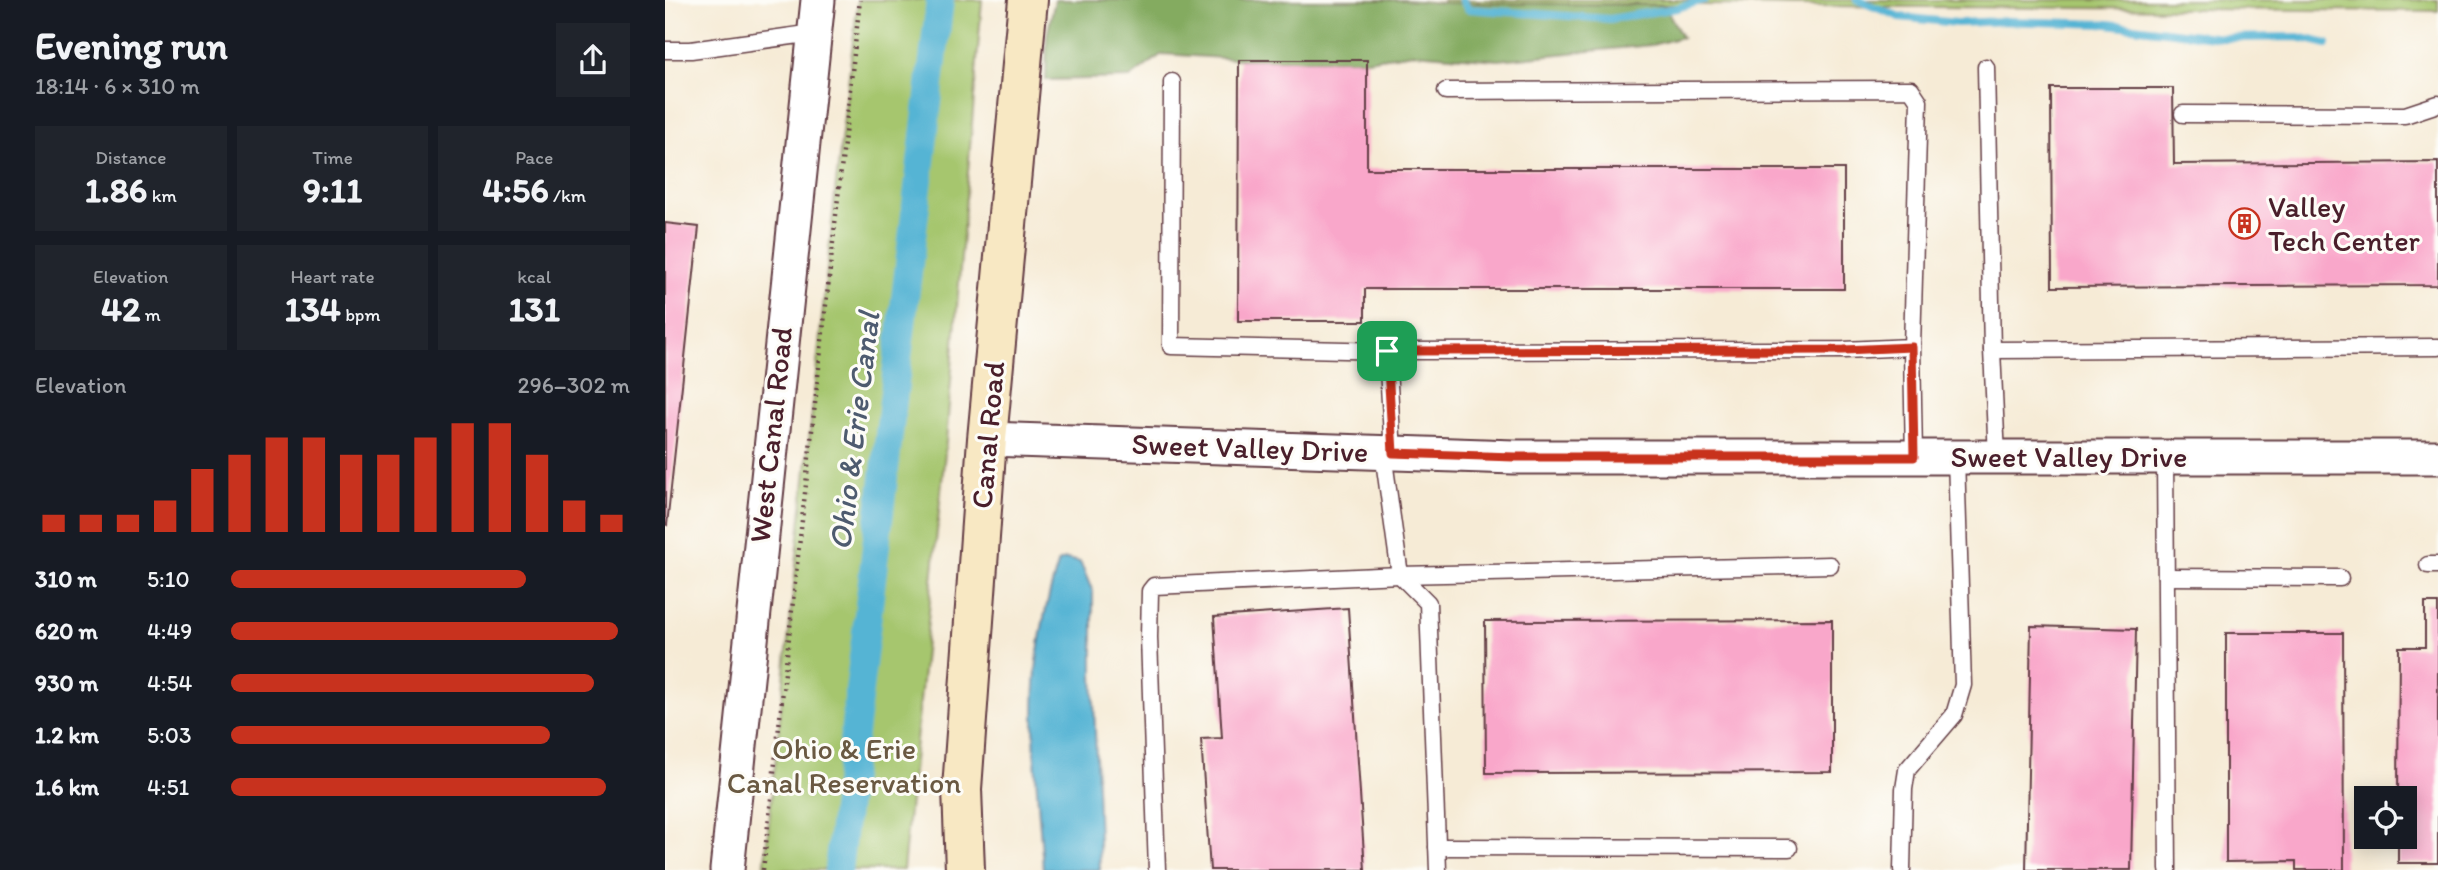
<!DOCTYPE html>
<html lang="en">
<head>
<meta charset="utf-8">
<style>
	:root { --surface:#171b24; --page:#20242c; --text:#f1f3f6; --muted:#9ea1a6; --accent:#c8321e }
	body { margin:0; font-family:Itim,sans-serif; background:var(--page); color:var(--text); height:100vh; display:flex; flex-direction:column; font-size:26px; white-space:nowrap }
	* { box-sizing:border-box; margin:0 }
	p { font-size:23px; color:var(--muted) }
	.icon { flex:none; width:38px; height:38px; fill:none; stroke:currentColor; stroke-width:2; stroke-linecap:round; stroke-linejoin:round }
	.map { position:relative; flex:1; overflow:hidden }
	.side { display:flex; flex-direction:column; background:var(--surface); width:665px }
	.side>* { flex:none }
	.tools { position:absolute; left:1689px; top:786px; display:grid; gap:14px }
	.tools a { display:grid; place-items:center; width:63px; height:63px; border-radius:0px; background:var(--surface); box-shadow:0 4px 18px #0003; font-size:35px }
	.pin { position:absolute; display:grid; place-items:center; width:60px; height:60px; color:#fff; margin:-30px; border-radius:14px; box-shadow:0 4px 10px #0006 }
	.round { display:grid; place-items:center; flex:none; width:74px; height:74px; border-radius:0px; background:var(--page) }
	.overview { display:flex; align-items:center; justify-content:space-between; height:119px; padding:0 35px }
	h1 { font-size:38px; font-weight:700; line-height:52px }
	.metrics { display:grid; grid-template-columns:repeat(3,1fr); gap:10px; height:119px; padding:7px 35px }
	.metrics div { display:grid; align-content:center; border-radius:0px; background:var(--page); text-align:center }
	.metrics b { font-size:35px; font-weight:700 }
	.metrics small { font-size:19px; font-weight:400 }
	.metrics p { font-size:19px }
	.chart { height:196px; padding:14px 35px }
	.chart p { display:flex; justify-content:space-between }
	.chart svg { width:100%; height:126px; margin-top:7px; stroke:var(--accent); stroke-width:6 }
	ul { padding:0 35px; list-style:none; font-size:23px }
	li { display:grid; grid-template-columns:112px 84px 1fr; align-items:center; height:52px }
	li i { height:18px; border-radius:9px; background:var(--accent) }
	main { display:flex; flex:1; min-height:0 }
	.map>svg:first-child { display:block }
	.green { fill:#a6c66e; stroke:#78724c; stroke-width:2 }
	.forest { fill:#84ab61; stroke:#676546; stroke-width:2 }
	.water { fill:#55b4d4; stroke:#506a80; stroke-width:2 }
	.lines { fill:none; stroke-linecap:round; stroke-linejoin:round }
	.stream { stroke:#55b4d4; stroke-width:8 }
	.canal { stroke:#55b4d4; stroke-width:28 }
	.building { fill:#f9a7ca }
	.lane-casing { stroke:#643e45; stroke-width:19 }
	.street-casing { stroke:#643e45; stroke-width:37 }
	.secondary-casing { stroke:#643e45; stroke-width:42 }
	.path { stroke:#643e45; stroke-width:4.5; stroke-dasharray:2 5; stroke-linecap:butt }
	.lane { stroke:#fff; stroke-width:16 }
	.street { stroke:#fff; stroke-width:33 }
	.secondary { stroke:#f8e8c3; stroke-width:38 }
	.route-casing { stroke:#fff; stroke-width:14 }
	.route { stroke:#c8321e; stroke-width:9 }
	.labels { text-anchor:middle; stroke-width:6; stroke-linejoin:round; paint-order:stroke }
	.poi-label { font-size:30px; fill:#4a1f2b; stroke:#fdfcf7; text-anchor:start }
	.street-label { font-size:30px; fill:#4a1f2b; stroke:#fdfcf7 }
	.park-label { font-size:30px; fill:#6a5942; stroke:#fdfcf7 }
	.water-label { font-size:32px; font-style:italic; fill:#4e5b6f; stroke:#fdfcf7 }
</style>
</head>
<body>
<main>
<section class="side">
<div class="overview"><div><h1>Evening run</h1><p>18:14 · 6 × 310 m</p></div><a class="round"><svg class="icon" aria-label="share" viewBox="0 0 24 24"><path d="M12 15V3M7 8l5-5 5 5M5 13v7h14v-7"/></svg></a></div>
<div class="metrics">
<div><p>Distance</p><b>1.86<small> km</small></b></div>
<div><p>Time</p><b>9:11</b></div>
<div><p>Pace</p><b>4:56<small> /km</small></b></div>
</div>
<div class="metrics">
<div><p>Elevation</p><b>42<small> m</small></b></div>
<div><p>Heart rate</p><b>134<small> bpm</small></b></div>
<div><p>kcal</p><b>131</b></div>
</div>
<div class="chart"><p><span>Elevation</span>296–302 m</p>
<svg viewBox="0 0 160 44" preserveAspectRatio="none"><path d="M5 44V38M15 44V38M25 44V38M35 44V33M45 44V22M55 44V17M65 44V11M75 44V11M85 44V17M95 44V17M105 44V11M115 44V6M125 44V6M135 44V17M145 44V33M155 44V38"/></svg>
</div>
<ul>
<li><b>310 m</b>5:10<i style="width:74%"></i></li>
<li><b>620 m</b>4:49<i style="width:97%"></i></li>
<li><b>930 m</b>4:54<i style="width:91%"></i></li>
<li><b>1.2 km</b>5:03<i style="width:80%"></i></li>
<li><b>1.6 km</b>4:51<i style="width:94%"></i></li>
</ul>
</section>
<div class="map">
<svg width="1773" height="870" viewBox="0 0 1773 870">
	<rect width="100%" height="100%" fill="#fdfcf7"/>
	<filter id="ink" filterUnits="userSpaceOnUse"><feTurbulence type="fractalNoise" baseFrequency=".0143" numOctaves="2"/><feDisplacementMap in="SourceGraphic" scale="14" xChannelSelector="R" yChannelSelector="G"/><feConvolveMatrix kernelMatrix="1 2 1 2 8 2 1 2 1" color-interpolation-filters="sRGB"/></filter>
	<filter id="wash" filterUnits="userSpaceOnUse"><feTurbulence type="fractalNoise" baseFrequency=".00686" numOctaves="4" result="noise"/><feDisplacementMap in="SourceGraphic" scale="28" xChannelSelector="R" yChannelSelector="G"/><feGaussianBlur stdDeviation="1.57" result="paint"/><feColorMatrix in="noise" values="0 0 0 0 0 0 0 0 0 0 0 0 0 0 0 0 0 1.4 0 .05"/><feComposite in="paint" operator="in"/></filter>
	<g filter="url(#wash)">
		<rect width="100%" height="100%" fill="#f6ebd6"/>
		<!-- green -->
		<g class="green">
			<path d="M193,0h124l-36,442 -43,428h-139l72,-687z"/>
			<path d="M778,0h995v11l-995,-8z"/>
		</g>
		<!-- forest -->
		<path class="forest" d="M390,0h350l38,3 221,2 18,32 -30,8 -154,15 -84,-7 -47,7h-114l-91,-6 -32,24 -84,2 1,-45z"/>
		<!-- water -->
		<path class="water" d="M401,559l14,3 13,30v82l7,196h-57c-4,-66 -13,-133 -7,-199 3,-37 12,-75 23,-110z"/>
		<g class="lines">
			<!-- stream -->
			<g class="stream">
				<path d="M797,0l6,9 142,10 67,-11 27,-8"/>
				<path d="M1192,0l43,17 57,6 48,-2 103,3 114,14 76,-1 29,7"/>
			</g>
			<!-- canal -->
			<path class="canal" d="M173,870l102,-870"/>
		</g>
		<g id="blocks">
			<!-- building -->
			<g class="building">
				<path d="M574,60h128v109h477v120h-479v32h-127z"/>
				<path d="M1386,88h122l1,76 264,-2v123l-386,2z"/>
				<path d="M0,223l34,4 -32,298 -2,-1z"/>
				<path d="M1760,603h13v260h-40v-27h7v-38h-7l1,-151h26z"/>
				<path d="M683,608l17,262h-155l-9,-131 21,-1 -8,-121z"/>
				<path d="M1167,620v152l-346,1 -1,-152z"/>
				<path d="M1366,626l105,3 -5,241h-105z"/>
				<path d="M1561,633h117l1,237h-48v-9l-70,1z"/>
			</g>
		</g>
	</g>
	<g filter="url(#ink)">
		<use href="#blocks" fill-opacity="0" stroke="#643e45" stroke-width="2"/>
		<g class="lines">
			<defs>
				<g id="lane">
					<path d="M0,50h26l123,-17"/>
					<path d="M1321,67l6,283 446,-3"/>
					<path d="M507,82l-1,264 216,5 6,102"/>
					<path d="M1518,114l222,1 33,-11"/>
					<path d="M1247,347l2,110"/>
					<path d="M1327,350l5,107"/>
					<path d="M722,351l457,-1 68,-3 7,-246 -8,-12 -465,2"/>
					<path d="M1500,457l3,413"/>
					<path d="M1763,565h10"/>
					<path d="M735,575l430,-10"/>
					<path d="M735,575l28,28 10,267"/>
					<path d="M1501,577l174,1"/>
					<path d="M772,847l352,1"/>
					<path d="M492,870l-8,-233 1,-46 4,-5 246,-11 -17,-122"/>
					<path d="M1237,870l2,-81 3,-19 47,-55 9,-30 -7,-228"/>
				</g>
				<g id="street">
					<path d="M322,439l527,18h924"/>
					<path d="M62,870l91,-870"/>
				</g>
				<path id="secondary" d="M300,870l-3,-81 25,-350 41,-439"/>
			</defs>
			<!-- lane casing -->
			<use href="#lane" class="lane-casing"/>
			<!-- street casing -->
			<use href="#street" class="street-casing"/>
			<!-- secondary casing -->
			<use href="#secondary" class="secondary-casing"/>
			<!-- path -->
			<path class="path" d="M98,870l97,-870"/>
			<!-- lane -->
			<use href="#lane" class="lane"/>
			<!-- street -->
			<use href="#street" class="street"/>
			<!-- secondary -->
			<use href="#secondary" class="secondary"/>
		</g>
	</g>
	<g class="lines" filter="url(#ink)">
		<defs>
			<path id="route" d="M1247,347l2,110h-400l-121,-4 -6,-102 457,-1z"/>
		</defs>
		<!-- route casing -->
		<use href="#route" class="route-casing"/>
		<!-- route -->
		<use href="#route" class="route"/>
	</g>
	<!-- icons -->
	<defs>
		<symbol id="building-ring" viewBox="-11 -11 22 22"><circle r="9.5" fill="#fdfcf7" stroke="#c8321e" stroke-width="1.5"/><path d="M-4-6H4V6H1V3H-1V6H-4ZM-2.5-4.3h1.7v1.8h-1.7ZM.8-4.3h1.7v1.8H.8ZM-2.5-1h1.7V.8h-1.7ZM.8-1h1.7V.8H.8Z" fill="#c8321e"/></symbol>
	</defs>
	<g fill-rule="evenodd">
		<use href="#building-ring" x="1562" y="206" width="35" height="35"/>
	</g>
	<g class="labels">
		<!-- poi labels -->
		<g class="poi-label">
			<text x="1603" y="217">Valley<tspan x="1603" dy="34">Tech Center</tspan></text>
		</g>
		<!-- street labels -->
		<g class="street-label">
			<text transform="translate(106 435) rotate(-84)" y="10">West Canal Road</text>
			<text transform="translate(323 435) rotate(-85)" y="10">Canal Road</text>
			<text transform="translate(585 448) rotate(2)" y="10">Sweet Valley Drive</text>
			<text x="1404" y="467">Sweet Valley Drive</text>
		</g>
		<!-- park labels -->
		<g class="park-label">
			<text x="179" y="759">Ohio &amp; Erie<tspan x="179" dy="34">Canal Reservation</tspan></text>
		</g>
		<!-- water labels -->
		<g class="water-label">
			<text transform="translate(189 431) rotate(-83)" y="11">Ohio &amp; Erie Canal</text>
		</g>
	</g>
</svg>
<div class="tools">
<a><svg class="icon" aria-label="locate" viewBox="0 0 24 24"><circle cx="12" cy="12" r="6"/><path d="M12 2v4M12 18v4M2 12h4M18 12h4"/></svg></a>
</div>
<div class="pin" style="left:722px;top:351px;background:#1e9e55"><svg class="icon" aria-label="arrive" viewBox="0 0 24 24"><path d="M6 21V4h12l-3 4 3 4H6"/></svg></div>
</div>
</main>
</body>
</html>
